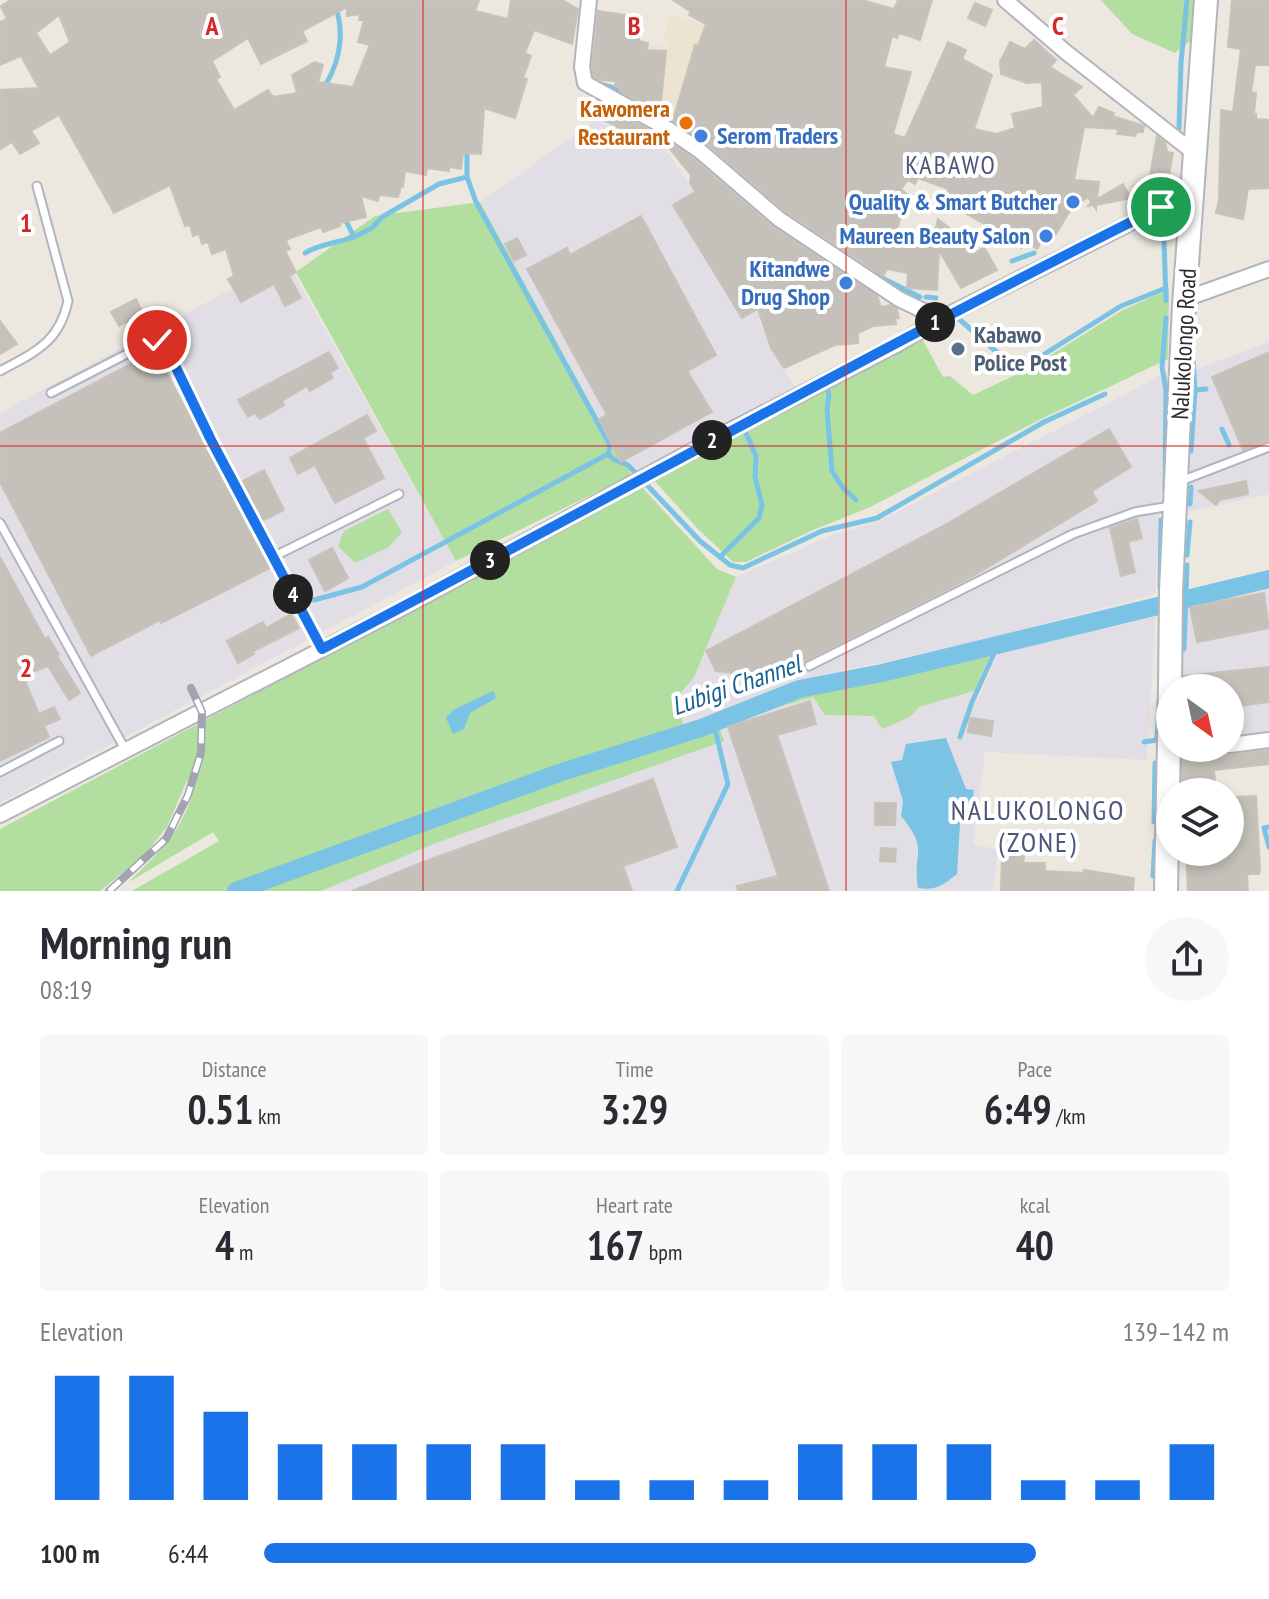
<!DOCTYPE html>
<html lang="en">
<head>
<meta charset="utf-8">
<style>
	:root { --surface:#fff; --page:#f7f7f7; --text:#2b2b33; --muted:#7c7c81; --accent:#1a73e8 }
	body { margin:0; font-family:"PT Sans Narrow",sans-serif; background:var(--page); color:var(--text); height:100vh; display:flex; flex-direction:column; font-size:30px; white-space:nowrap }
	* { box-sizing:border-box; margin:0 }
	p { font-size:26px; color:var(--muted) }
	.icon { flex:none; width:44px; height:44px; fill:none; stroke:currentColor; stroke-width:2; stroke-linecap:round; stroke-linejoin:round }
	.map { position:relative; height:891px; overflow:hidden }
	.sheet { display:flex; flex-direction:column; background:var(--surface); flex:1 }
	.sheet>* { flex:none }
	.needle { width:52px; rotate:147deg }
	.buttons { position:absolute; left:1156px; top:674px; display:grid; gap:16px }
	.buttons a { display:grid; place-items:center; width:88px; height:88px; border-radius:50%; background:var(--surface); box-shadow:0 4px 12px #0003; font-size:40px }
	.pin { position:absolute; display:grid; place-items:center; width:68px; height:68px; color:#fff; margin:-34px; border:4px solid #fff; border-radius:50%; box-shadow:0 2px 8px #0007 }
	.km { position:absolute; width:40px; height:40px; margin:-20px; border-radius:50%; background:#222; color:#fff; font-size:22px; line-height:40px; text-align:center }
	.round { display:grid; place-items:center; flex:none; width:84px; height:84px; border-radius:42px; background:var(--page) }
	.overview { display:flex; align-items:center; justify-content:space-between; height:136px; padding:0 40px }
	h1 { font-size:44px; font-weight:700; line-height:60px }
	.metrics { display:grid; grid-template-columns:repeat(3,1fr); gap:12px; height:136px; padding:8px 40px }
	.metrics div { display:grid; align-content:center; border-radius:8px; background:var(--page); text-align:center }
	.metrics b { font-size:40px; font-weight:700 }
	.metrics small { font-size:22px; font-weight:400 }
	.metrics p { font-size:22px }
	.chart { height:224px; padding:16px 40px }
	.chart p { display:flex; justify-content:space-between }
	.chart svg { width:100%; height:144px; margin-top:8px; stroke:var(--accent); stroke-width:6 }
	ul { padding:0 40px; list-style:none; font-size:26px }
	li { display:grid; grid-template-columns:128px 96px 1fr; align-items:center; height:60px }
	li i { height:20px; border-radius:10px; background:var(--accent) }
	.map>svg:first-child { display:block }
	.industrial { fill:#e1dfe5 }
	.education { fill:#ece4d0 }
	.green { fill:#b2dea0 }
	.water { fill:#7bc3e5 }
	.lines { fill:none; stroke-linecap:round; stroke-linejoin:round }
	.stream { stroke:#7bc3e5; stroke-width:5 }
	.canal { stroke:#7bc3e5; stroke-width:18 }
	.building { fill:#c5c1ba; stroke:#c7c3b9; stroke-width:2; fill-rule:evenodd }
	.lane-casing { stroke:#b2b4be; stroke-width:11 }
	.street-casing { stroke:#b2b4be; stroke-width:18 }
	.secondary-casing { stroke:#b2b4be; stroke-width:26 }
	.lane { stroke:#fff; stroke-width:7 }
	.street { stroke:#fff; stroke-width:14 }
	.secondary { stroke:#fff; stroke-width:22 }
	.rail-casing { stroke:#a2a4b4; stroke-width:8 }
	.rail { stroke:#fff; stroke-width:5; stroke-dasharray:15; stroke-linecap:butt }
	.route-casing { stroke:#fff; stroke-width:16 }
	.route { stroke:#1a73e8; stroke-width:10 }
	.grid { fill:none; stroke:#d62828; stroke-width:2; stroke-opacity:0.55 }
	.food-dot { fill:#e8710a; stroke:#fff; stroke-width:3 }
	.shop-dot { fill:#3f7fe0; stroke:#fff; stroke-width:3 }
	.service-dot { fill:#5c6f8a; stroke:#fff; stroke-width:3 }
	.labels { text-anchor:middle; stroke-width:8; stroke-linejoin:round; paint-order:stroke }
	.food-label { font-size:24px; font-weight:bold; fill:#c56008; stroke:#fff; text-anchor:end }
	.shop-label { font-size:24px; font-weight:bold; fill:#366cbe; stroke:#fff; text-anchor:end }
	.service-label { font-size:24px; font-weight:bold; fill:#4e5e75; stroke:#fff; text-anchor:start }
	.street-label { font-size:24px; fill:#2b2b2b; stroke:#fff }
	.neighbourhood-label { font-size:26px; letter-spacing:2px; fill:#4f5479; stroke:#fff }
	.water-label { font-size:26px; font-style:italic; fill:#196292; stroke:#fff }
	.quarter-label { font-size:28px; letter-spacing:2px; fill:#4f5479; stroke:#fff }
	.grid-label { font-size:26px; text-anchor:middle; font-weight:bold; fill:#d62828; stroke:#fff; stroke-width:8; stroke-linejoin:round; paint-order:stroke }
</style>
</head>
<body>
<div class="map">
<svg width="1269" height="891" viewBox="0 0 1269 891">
	<rect width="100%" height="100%" fill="#ece7df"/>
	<!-- industrial -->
	<g class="industrial">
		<path d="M596,120l70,30 44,67 57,95 -9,8 36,67 -162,88 -33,-56 -119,-217z"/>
		<path d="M286,260l170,301 -456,242v-390z"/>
		<path d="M1269,342v152l-83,18 11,-143z"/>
		<path d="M1168,372l-13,222 -162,44 -187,41 -123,47 -3,-31 14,-18 42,-100 99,-43 43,-12z"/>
		<path d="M1269,583v154l-39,5v-54h-51l2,-83z"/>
		<path d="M1156,610l-9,150 -162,-8 -12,93 26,4 -7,42h-671l115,-48 288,-103 -4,-15 8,-3 85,-25 12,18 85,2 9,-10 55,-16 3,11 24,-54z"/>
	</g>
	<!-- education -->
	<path class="education" d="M669,14l34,10 -5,20 42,11 -49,38 -19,35 -23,-18 1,-65 19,2 -5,-9z"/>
	<!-- green -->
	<g class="green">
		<path d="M1101,0h96l-2,37 -20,16 -43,-19z"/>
		<path d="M480,202l119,217 33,56 -176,86 -160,-289 79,-56z"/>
		<path d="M1169,289l-1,70 -125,59 -175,90 -55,22 -67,32h-13l-35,-33 -45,-50 268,-142 22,40 7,-1 23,19 57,-27 93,-58z"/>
		<path d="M640,485l77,84 19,8 -42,100 -14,17 3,32 -133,42 -325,123h-93l87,-50 -6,-9 -84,50c31,-31 51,-47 64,-90l-6,-12 -20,47 -23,28 -44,36h-100v-62l347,-184z"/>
		<path d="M388,509l14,23 -13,15 -34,16 -17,-17 6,-15z"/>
		<path d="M992,651l-18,40 -55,16 -9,10 -28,12 -8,-13 -49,-1 -12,-18 -85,25 68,-29 84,-15z"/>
		<path d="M719,725l5,16 -288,102 -115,48h-69l261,-97z"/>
	</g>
	<!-- water -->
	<g class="water">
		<path d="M493,691l3,7 -26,15 -6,16 -11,5 -7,-16 7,-8z"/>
		<path d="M946,738l20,51 8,1 -1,7 -12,11 -4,66c-14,11 -21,17 -39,14 -6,-37 12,-37 -17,-72l2,-15 -12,-39 11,-2 4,-16z"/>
	</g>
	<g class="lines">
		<!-- stream -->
		<g class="stream">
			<path d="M596,83l18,5 37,24"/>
			<path d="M326,84c15,-25 20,-58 6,-84"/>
			<path d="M1179,129l2,-66 6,-63"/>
			<path d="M467,150v27l9,25 134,243 -2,9"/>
			<path d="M1163,210l3,91"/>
			<path d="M344,217l10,20 18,-9 10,-11 57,-33 28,-7"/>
			<path d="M305,253c14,-9 32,-10 49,-16"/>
			<path d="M1012,261l22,-8"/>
			<path d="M870,272l50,25"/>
			<path d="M926,297l10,1"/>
			<path d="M959,319l56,49 12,-3 94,-59 45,-18"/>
			<path d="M1193,360l2,30"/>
			<path d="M831,385l-4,2 2,8 -2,14 5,62 11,17 13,12"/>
			<path d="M1222,429l7,16"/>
			<path d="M1191,451l4,-61 11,-1"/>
			<path d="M1165,490l1,-100 -4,-23 4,-49"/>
			<path d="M1190,504l1,-17"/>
			<path d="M1187,555l3,-33"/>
			<path d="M720,557l39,-39 3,-13 -7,-28 1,-21 -11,-25"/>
			<path d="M1160,587l1,-67"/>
			<path d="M314,600l48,-13 246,-133 5,5 15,6 72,76 30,24 13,3 79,-37 55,-13 167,-96 61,-28"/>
			<path d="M1184,649l3,-84"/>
			<path d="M960,737l12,-35 26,-57"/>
			<path d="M1144,742l13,-2 2,-39"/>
			<path d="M1179,775l2,-27"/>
			<path d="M1154,822l1,-59"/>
			<path d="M1269,827l-5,1 5,19"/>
			<path d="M1153,876l2,-35"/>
			<path d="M677,891l51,-107 -12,-51 -9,-8"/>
		</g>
		<!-- canal -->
		<path class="canal" d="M236,891l323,-118 142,-45 98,-39 83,-16 387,-94"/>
	</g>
	<!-- building -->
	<g class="building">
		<path d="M11,0h468l-4,11 33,8 3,-19h51l16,9 -6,35 -38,-14 -9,23 6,3 -8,22 4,1 -12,39 -31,-10 -3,46 -18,-1 -2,16 -12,-2v4l-22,-3 -1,7 -21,-4 -2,16h-2l-3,10 -19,-2 -1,6 -17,-5 5,21 -26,6v3l-17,6 -2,-5 -33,12 -2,3 4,7 -5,2 11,21 -7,4 12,22 -16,8 -11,-22 -33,18 -13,-23 6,-3 -8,-27 -14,5 -4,-12 -6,2 -3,-10 -6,2 -3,-11 -5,1 -15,-41 -56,28 -55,-98 -28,16 8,12 -19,11 -8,-12 -12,7v-59l39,-2 -18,-32 -21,9v-43l7,-3 -6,-13zM347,7v9l13,-2 -1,6h5l-6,22 12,3 -17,42 -35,-5 5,-17 -8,-3 -23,13 5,18 -24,4 -5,-7 -34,20 -18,-31 4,-2 -8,-16 36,-23 13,26 46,-23 -5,-10zM59,15l11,27 -20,13 -14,-22z"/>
		<path d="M673,0h189l32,9 4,-9h34l-12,40 -21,-7 -2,5 -5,-2 -8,31 27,5 -18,62 12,4 43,-96 18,8 -4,9 30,16 -18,54 23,5 18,-6 -3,-14 31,-7 -1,-25 -15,1 -26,-9 -1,-12 10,-20 15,7 9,-9 22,20 -6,7 32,20 -9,8 20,23 6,-11 15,6 -1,3 31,10 -1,6h-6l-2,4 -18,-2 2,-5 -35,-2 -10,53 25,2 -2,17 26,-15 8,14 -35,7v4l-3,-4 -5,1 3,-4 -3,-5 -17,12 -21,35 -7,-5 -6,10 -10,-7 -6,6 -7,-7 -70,-40 4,-12 -30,-11 -3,6 -7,-4 -7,9 8,7 -13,35 37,9 5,-21 40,32 6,-4 13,23 -36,18 -22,-38 -2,40 -30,-2 1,-15 -21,-4 -4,7 -98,-65 -79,-68 -33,-23 22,-75 3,1 8,-22 -17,-9 2,-3z"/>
		<path d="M1232,0h37v65h-14l-4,27 5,1 -2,21h2v5l13,1v68l-21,1 -5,30 -27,-6 3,-13 2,-90 12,2 8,-63 -13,-2z"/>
		<path d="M975,3l17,7 -7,16 -17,-8z"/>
		<path d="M598,11l41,6v24l9,2 -1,7 19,1 -6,62 -41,-22 2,-3 -6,-2 1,-5 -16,-1 -6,-3 -2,-10z"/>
		<path d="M610,108l48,27 -1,11 -54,-26z"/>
		<path d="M1157,136l8,6 2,10 6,1 -5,27 -18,-4z"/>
		<path d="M667,140l27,19 79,68 104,69 4,11 9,-2 7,4 2,9 -4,1 1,5 -23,2 -15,7v10l-23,2 -51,23 -13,-20 -13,-39 -16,9 -69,-113 22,-13 -5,-9 1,-8 -25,-31z"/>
		<path d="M641,216l75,139 -29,16 25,41 -91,50 -22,-43 8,-4 -80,-146 40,-21 3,7z"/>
		<path d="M517,238l9,17 -12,6 -9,-17z"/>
		<path d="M136,299l7,14 -24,13 -8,-14z"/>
		<path d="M0,321l17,23 -17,10z"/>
		<path d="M155,351l115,217 -109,55 -1,-3 -69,36 -91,-174v-49z"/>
		<path d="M329,352l9,16 -8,5 3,5 -23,13 -3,-5 -25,15 2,4 -24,14 -5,-6 -7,4 -10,-17z"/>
		<path d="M1269,352v88l-26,10 -31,-73z"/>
		<path d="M367,415l9,16 -13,7 21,40 -49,25 -20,-38 -17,9 -8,-16z"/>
		<path d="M1109,429l22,38 -39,24 5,10 -124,75 -167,84 -10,9 3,4 -20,10 -8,-6 -55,-6 -10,-20 239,-126z"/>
		<path d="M264,470l20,40 -22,11 -21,-39z"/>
		<path d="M1246,481l2,13 -28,6 -4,5 -17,-14z"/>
		<path d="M1137,519l5,19 -14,4 7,30 -14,4 -11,-48z"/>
		<path d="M332,548l16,30 -23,13 -16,-31z"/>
		<path d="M0,557l45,82 3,-2 11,17 -2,2 23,37 -11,7 -21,-34 -25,10 16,38 15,-7 6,12 -16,7 5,11 -49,24z"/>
		<path d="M1264,593l5,35 -72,14 -7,-35z"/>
		<path d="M291,614l8,14 -47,24 2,2 -16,9 -11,-22 36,-19 3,6z"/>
		<path d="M1269,667v35l-39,5v-19h-46v-12z"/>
		<path d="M810,701l6,23 -39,11 52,156h-91l-1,-5 41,-10 -50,-149z"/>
		<path d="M970,718l23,3 -2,15 -23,-4z"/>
		<path d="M1269,750v14l-55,6 2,22h-27v-5h-7l1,-31 19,-1v3z"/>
		<path d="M653,779l24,68 -54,19 9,25h-280l71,-29z"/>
		<path d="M1256,796l4,72 -1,6h-12l1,17h-60l-2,-39h44v-55z"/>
		<path d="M875,803h21l-1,22h-20z"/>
		<path d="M881,848l15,1 -1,13 -15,-1z"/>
		<path d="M1002,853l22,3 -1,7h22v8l39,2v-3l50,8 -1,13 -132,-1z"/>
	</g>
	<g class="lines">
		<defs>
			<g id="lane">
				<path d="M0,371c35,-19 59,-28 68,-70l-31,-115"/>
				<path d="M51,393l103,-53 8,1 49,99 111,209"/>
				<path d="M1181,481l88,-34"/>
				<path d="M0,523l126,228"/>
				<path d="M273,557l126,-63"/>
				<path d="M809,666l264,-132 62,-22 35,-6"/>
				<path d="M0,772l59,-31"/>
			</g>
			<g id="street">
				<path d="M589,0l-7,67 3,16 83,46 32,22 79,68 120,80 41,20"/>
				<path d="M1005,0l62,53 130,102"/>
				<path d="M1185,299l84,-30"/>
				<path d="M1230,745l39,-5"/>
				<path d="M0,815l408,-210 321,-174 169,-87 42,-25 254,-128"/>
			</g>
			<g id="secondary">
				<path d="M1170,688l1,-96 13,-287 22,-305"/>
				<path d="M1166,891l4,-200"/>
			</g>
		</defs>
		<!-- lane casing -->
		<use href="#lane" class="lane-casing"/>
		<!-- street casing -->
		<use href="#street" class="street-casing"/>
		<!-- secondary casing -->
		<use href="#secondary" class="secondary-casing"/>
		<!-- lane -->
		<use href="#lane" class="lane"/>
		<!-- street -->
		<use href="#street" class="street"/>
		<!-- secondary -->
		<use href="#secondary" class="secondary"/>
		<defs>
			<path id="rail" d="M109,891l57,-52 22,-44 13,-42 1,-41 -11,-24"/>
		</defs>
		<!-- rail casing -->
		<use href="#rail" class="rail-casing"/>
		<!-- rail -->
		<use href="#rail" class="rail"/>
	</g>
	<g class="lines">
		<defs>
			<path id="route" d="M157,340l5,1 5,8 44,91 111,209c280,-146 556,-301 839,-442"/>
		</defs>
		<!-- route casing -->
		<use href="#route" class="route-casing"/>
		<!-- route -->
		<use href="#route" class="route"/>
	</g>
	<!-- grid -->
	<path class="grid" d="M423,0v891M846,0v891M0,446h1269"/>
	<!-- markers -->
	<circle class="food-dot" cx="686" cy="123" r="8"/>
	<g class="shop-dot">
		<circle cx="701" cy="136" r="8"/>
		<circle cx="1073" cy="202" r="8"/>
		<circle cx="1046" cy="236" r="8"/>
		<circle cx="846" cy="283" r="8"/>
	</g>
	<circle class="service-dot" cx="958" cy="349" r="8"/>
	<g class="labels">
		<!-- food labels -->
		<g class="food-label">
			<text x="670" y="117">Kawomera<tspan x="670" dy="28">Restaurant</tspan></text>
		</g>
		<!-- shop labels -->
		<g class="shop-label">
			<text x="717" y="144" text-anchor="start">Serom Traders</text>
			<text x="1057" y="210">Quality &amp; Smart Butcher</text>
			<text x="1030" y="244">Maureen Beauty Salon</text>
			<text x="830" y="277">Kitandwe<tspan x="830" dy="28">Drug Shop</tspan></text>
		</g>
		<!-- service labels -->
		<g class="service-label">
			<text x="974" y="343">Kabawo<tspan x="974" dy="28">Police Post</tspan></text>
		</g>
		<!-- street labels -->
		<g class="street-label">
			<text transform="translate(1184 344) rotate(-87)" y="8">Nalukolongo Road</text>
		</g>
		<!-- neighbourhood labels -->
		<g class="neighbourhood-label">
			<text x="951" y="174">KABAWO</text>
		</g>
		<!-- water labels -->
		<g class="water-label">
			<text transform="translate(736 685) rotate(-19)" y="9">Lubigi Channel</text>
		</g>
		<!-- quarter labels -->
		<g class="quarter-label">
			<text x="1038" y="820">NALUKOLONGO<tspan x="1038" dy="32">(ZONE)</tspan></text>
		</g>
	</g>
	<g class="grid-label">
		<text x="212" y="35">A</text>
		<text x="634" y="35">B</text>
		<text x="1058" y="35">C</text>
		<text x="26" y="232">1</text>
		<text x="26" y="677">2</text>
	</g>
</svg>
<div class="buttons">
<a><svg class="needle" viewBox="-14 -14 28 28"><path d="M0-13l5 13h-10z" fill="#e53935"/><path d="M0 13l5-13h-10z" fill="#7c7c81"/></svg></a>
<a><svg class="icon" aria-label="layers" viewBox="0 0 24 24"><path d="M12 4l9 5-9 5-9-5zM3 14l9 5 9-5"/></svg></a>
</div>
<div class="pin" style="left:1161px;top:207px;background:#1e9e55"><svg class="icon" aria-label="arrive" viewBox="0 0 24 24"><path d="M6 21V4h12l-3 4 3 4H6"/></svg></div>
<div class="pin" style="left:157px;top:340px;background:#d93025"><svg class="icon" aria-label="check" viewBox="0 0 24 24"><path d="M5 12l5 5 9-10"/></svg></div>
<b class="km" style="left:935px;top:322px">1</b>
<b class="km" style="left:712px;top:440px">2</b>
<b class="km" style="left:490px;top:560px">3</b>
<b class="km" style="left:293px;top:594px">4</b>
</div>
<section class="sheet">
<div class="overview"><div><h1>Morning run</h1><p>08:19</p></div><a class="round"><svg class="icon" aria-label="share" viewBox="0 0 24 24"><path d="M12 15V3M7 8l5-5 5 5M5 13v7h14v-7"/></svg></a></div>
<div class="metrics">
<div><p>Distance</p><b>0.51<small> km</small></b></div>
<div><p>Time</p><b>3:29</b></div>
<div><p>Pace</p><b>6:49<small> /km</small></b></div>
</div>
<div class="metrics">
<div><p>Elevation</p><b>4<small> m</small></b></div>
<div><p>Heart rate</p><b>167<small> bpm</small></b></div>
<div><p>kcal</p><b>40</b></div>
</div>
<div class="chart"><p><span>Elevation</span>139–142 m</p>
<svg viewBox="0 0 160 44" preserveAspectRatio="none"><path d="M5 44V6M15 44V6M25 44V17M35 44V27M45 44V27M55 44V27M65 44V27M75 44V38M85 44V38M95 44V38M105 44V27M115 44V27M125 44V27M135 44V38M145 44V38M155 44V27"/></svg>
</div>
<ul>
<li><b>100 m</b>6:44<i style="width:80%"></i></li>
</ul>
</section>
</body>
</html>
